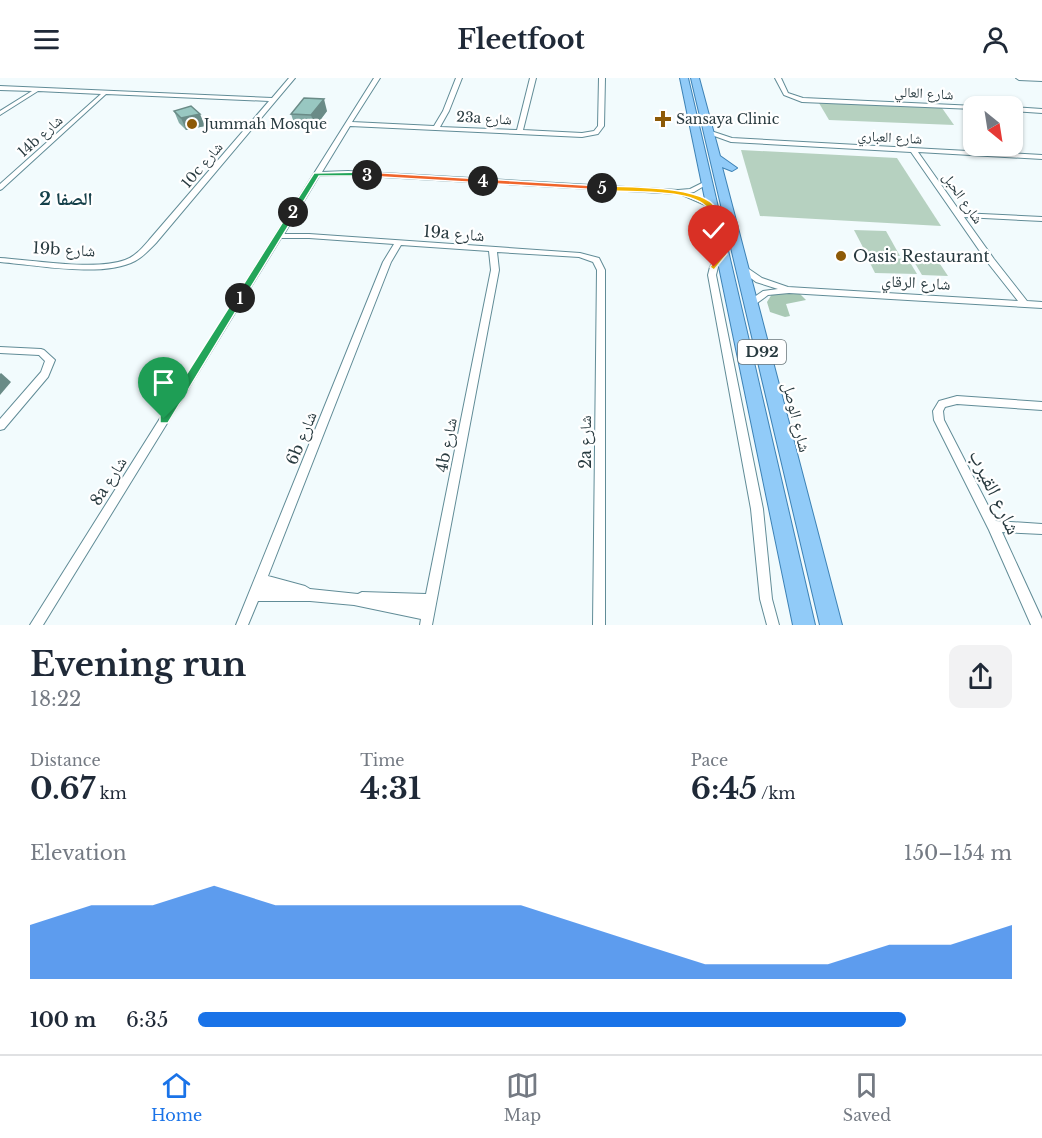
<!DOCTYPE html>
<html lang="en">
<head>
<meta charset="utf-8">
<style>
	:root { --surface:#fff; --page:#f2f2f3; --text:#1f2937; --muted:#747a83; --line:#e0e1e3; --accent:#1a73e8 }
	body { margin:0; font-family:"Libre Baskerville","Noto Naskh Arabic",serif; background:var(--page); color:var(--text); height:100vh; display:flex; flex-direction:column; font-size:22px; white-space:nowrap }
	* { box-sizing:border-box; margin:0 }
	p { font-size:20px; color:var(--muted) }
	.icon { flex:none; width:33px; height:33px; fill:none; stroke:currentColor; stroke-width:2; stroke-linecap:round; stroke-linejoin:round }
	.map { position:relative; height:547px; overflow:hidden }
	.side { display:flex; flex-direction:column; background:var(--surface); flex:1 }
	.side>* { flex:none }
	.needle { width:39px; rotate:150deg }
	.buttons { position:absolute; left:963px; top:18px; display:grid; gap:12px }
	.buttons a { display:grid; place-items:center; width:60px; height:60px; border-radius:12px; background:var(--surface); box-shadow:0 2px 4px #0004; font-size:30px }
	.pin { position:absolute; display:grid; place-items:center; width:51px; height:51px; color:#fff; margin:-62px -26px; border-radius:50% 50% 50% 0; rotate:-45deg; box-shadow:0 0 6px #0007 }
	.pin .icon { rotate:45deg }
	.km { position:absolute; width:30px; height:30px; margin:-15px; border-radius:50%; background:#222; color:#fff; font-size:16px; line-height:30px; text-align:center }
	.round { display:grid; place-items:center; flex:none; width:63px; height:63px; border-radius:12px; background:var(--page) }
	.head { display:flex; align-items:center; justify-content:space-between; height:102px; padding:0 30px }
	h1 { font-size:33px; font-weight:700; line-height:45px }
	.stats { display:grid; grid-template-columns:repeat(3,1fr); gap:9px; height:102px; padding:6px 30px }
	.stats div { display:grid; align-content:center }
	.stats b { font-size:30px; font-weight:700 }
	.stats small { font-size:16px; font-weight:400 }
	.stats p { font-size:16px }
	.chart { height:168px; padding:12px 30px }
	.chart p { display:flex; justify-content:space-between }
	.chart svg { width:100%; height:108px; margin-top:6px; fill:var(--accent); opacity:.7 }
	ul { padding:0 30px; list-style:none; font-size:20px }
	li { display:grid; grid-template-columns:96px 72px 1fr; align-items:center; height:45px }
	li i { height:15px; border-radius:8px; background:var(--accent) }
	header { display:flex; justify-content:space-between; align-items:center; height:78px; padding:0 30px; background:var(--surface); font-size:27px; font-weight:700 }
	.tab-bar { display:flex; justify-content:space-around; align-items:center; height:84px; border-top:2px solid var(--line); background:var(--surface); font-size:16px; color:var(--muted) }
	.tab-bar a { display:grid; justify-items:center; gap:3px }
	.tab-bar .active { color:var(--accent) }
	.map>svg:first-child { display:block }
	.green { fill:#b6d1c0 }
	.forest { fill:#a9c9b5 }
	.lines { fill:none; stroke-linecap:round; stroke-linejoin:round }
	.minor-casing { stroke:#618c97; stroke-width:2 }
	.primary-casing { stroke:#3d82b5; stroke-width:2 }
	.minor { fill:#fff; fill-rule:evenodd }
	.primary { fill:#91cbf8; fill-rule:evenodd }
	.wall { fill:#83aba6 }
	.shaded-wall { fill:#6a8b87 }
	.building { fill:#98c7c1; stroke:#6a8b87; stroke-width:1.5 }
	.split-1 { fill:#22a559; stroke:#fff; stroke-width:1.5 }
	.split-2 { fill:#22a559; stroke:#fff; stroke-width:1.5 }
	.split-3 { fill:#22a559; stroke:#fff; stroke-width:1.5 }
	.split-4 { fill:#f0652b; stroke:#fff; stroke-width:1.5 }
	.split-5 { fill:#f0652b; stroke:#fff; stroke-width:1.5 }
	.split-6 { fill:#f5b400; stroke:#fff; stroke-width:1.5 }
	.split-7 { fill:#f5b400; stroke:#fff; stroke-width:1.5 }
	.poi-dot { fill:#8d5a07; stroke:#fff; stroke-width:2 }
	.labels { text-anchor:middle; stroke-width:4.5; stroke-linejoin:round; paint-order:stroke }
	.far-street-label { font-size:14px; fill:#293b40; stroke:#fff }
	.far-poi-label { font-size:14px; fill:#293b40; stroke:#fff; text-anchor:start }
	.shield { fill:#fff; stroke:#697679; stroke-width:1.5 }
	.shield-label { font-size:15px; font-weight:bold; fill:#293b40 }
	.street-label { font-size:16px; fill:#293b40; stroke:#fff }
	.poi-label { font-size:16px; fill:#293b40; stroke:#fff; text-anchor:start }
	.far-district-label { font-size:18px; font-weight:bold; fill:#15404a; stroke:#fff }
	.near-street-label { font-size:20px; fill:#293b40; stroke:#fff }
</style>
</head>
<body>
<header><svg class="icon" aria-label="menu" viewBox="0 0 24 24"><path d="M4 6h16M4 12h16M4 18h16"/></svg>Fleetfoot<svg class="icon" aria-label="person" viewBox="0 0 24 24"><circle cx="12" cy="8" r="4"/><path d="M4 21q1-7 8-7t8 7"/></svg></header>
<div class="map">
<svg width="1042" height="547" viewBox="0 0 1042 547">
	<rect width="100%" height="100%" fill="#f2fbfd"/>
	<!-- green -->
	<g class="green">
		<path d="M819,25l123,5 12,17 -125,-5z"/>
		<path d="M741,72l156,8 44,68 -181,-10z"/>
		<path d="M854,152l32,1 14,25 -33,-1z"/>
		<path d="M867,179l41,2 9,15 -42,-1z"/>
		<path d="M913,182l25,1 10,15 -26,-1z"/>
	</g>
	<!-- forest -->
	<path class="forest" d="M798,214l8,8 -20,4 4,12 -5,1 -15,-5 -3,-10 5,-8z"/>
	<g class="lines">
		<defs>
			<g id="minor">
				<path d="M289,0h6l-139,165c-7,7 -13,14 -21,18 -32,17 -99,4 -135,1v-4c34,2 95,13 125,2 11,-4 18,-13 25,-21l119,-138 -163,-7 -104,95 -2,1v-6l101,-90 -63,-3 -38,24v-4l32,-20 -32,-1v-4l272,12z"/>
				<path d="M374,0h6l-28,44 82,4 9,-15 13,-33h6l-13,33 -9,16 77,3 13,-52h6l-13,52 59,3 12,-2 4,-5 1,-48h6l-1,48 -6,8 -16,3 -232,-11 -28,46 26,-1 330,19 12,-1 16,-8 3,2 -15,9 -5,1 25,12 1,1 -3,2 -32,-14 -332,-19 -29,1 -35,58h25l271,19 19,5 6,12v355h-12l4,-355 -4,-8 -14,-5 -82,-5 2,18 -67,355h-12l1,-6 -67,-14 -44,-4h-52l-10,24h-12l147,-363 11,-18 -85,-6h-28l-238,387h-13zM401,167l88,6 2,19 -65,324 -64,-2 -4,2 -48,-5 -5,-3 -37,-10 123,-314z"/>
				<path d="M775,0h6l7,15 15,5 173,8h-2v3l-172,-7 -18,-7z"/>
				<path d="M1016,0h26v3l-23,-1z"/>
				<path d="M1012,29l30,2v4l-30,-2z"/>
				<path d="M708,52l24,8 310,17v4l-124,-7 43,61 81,4v4l-78,-4 30,42 33,42 15,1v6l-253,-15 -21,2 -15,11h-6l-1,-2 1,-2 16,-11 15,-2 -22,-7 -16,-12 -1,-2 1,-2 3,-1 19,13 26,9 230,14 -30,-38 -77,-111 -180,-10 -25,-9 -1,-1z"/>
				<path d="M720,174h6l1,2 -9,13 -2,8 47,234 9,90 7,26h-12l-7,-26 -9,-90 -43,-234 2,-8z"/>
				<path d="M0,269l41,2 3,1 11,10 -7,17 -44,52 -4,1v-11l41,-47 4,-11 -6,-6 -39,-2z"/>
				<path d="M957,318l85,6v8l-85,-6 -12,3 -2,4 1,9 52,101 46,3v10l-40,-2 40,87v6h-11l-42,-95 -55,-110 -1,-9 6,-10z"/>
			</g>
			<g id="primary">
				<path d="M680,0h8l127,547h-22z"/>
				<path d="M691,0h8l21,78 17,12 -5,3 -10,-4 120,458h-22z"/>
			</g>
		</defs>
		<!-- minor casing -->
		<use href="#minor" class="minor-casing"/>
		<!-- primary casing -->
		<use href="#primary" class="primary-casing"/>
		<!-- minor -->
		<use href="#minor" class="minor"/>
		<!-- primary -->
		<use href="#primary" class="primary"/>
	</g>
	<!-- wall -->
	<g class="wall">
		<path d="M174,33l31,15 -19,4 -7,-7z"/>
		<path d="M327,33l-12,16 -20,-1 -4,-12z"/>
	</g>
	<!-- shaded-wall -->
	<g class="shaded-wall">
		<path d="M324,21l3,12 -12,16 -4,-12z"/>
		<path d="M200,36l5,12 -19,4 -5,-12z"/>
		<path d="M1,295l10,9 -11,13v-21z"/>
	</g>
	<!-- building -->
	<g class="building">
		<path d="M304,20l20,1 -13,16 -20,-1z"/>
		<path d="M191,28l9,8 -19,4 -7,-7z"/>
	</g>
	<!-- split-1 -->
	<path class="split-1" d="M240,217l4,3 -76,125h-8v-7l76,-120z"/>
	<!-- split-2 -->
	<path class="split-2" d="M293,132l4,2 -54,88h-7v-4l53,-84z"/>
	<!-- split-3 -->
	<path class="split-3" d="M367,94l3,4h-51l-23,38 -7,-2 25,-39z"/>
	<!-- split-4 -->
	<path class="split-4" d="M367,94l116,7 4,2 -4,2 -118,-7z"/>
	<!-- split-5 -->
	<path class="split-5" d="M483,101l119,7 4,2 -4,2 -122,-7z"/>
	<!-- split-6 -->
	<path class="split-6" d="M602,108c23,1 108,-1 115,25l-7,1c-11,-26 -86,-18 -110,-22z"/>
	<!-- split-7 -->
	<path class="split-7" d="M710,131l7,2 10,43 -13,16 -4,-3 9,-13z"/>
	<!-- markers -->
	<g class="poi-dot">
		<path d="M660 32h6v6h6v6h-6v6h-6v-6h-6v-6h6z"/>
		<circle cx="192" cy="46" r="6"/>
		<circle cx="841" cy="178" r="6"/>
	</g>
	<g class="labels">
		<!-- far-street labels -->
		<g class="far-street-label">
			<text transform="translate(924 15) rotate(3)" y="5">شارع العالي</text>
			<text transform="translate(484 40) rotate(3)" y="5">23a شارع</text>
			<text transform="translate(40 58) rotate(-42)" y="5">14b شارع</text>
			<text transform="translate(890 59) rotate(3)" y="5">شارع العباري</text>
			<text transform="translate(202 87) rotate(-50)" y="5">10c شارع</text>
			<text transform="translate(963 120) rotate(55)" y="5">شارع الحبل</text>
		</g>
		<!-- far-poi labels -->
		<g class="far-poi-label">
			<text x="676" y="46">Sansaya Clinic</text>
			<text x="204" y="51">Jummah Mosque</text>
		</g>
		<!-- shield labels -->
		<rect class="shield" x="738" y="262" width="48" height="24" rx="4.5"/>
		<g class="shield-label">
			<text x="762" y="279">D92</text>
		</g>
		<!-- street labels -->
		<g class="street-label">
			<text transform="translate(454 155) rotate(4)" y="6">19a شارع</text>
			<text transform="translate(64 171) rotate(3)" y="6">19b شارع</text>
			<text transform="translate(916 204) rotate(3)" y="6">شارع الرقاي</text>
			<text transform="translate(797 339) rotate(76)" y="6">شارع الوصل</text>
			<text transform="translate(301 360) rotate(-68)" y="6">6b شارع</text>
			<text transform="translate(585 364) rotate(-90)" y="6">2a شارع</text>
			<text transform="translate(446 367) rotate(-79)" y="6">4b شارع</text>
			<text transform="translate(108 403) rotate(-58)" y="6">8a شارع</text>
		</g>
		<!-- poi labels -->
		<g class="poi-label">
			<text x="853" y="184">Oasis Restaurant</text>
		</g>
		<!-- far-district labels -->
		<g class="far-district-label">
			<text x="66" y="127">الصفا 2</text>
		</g>
		<!-- near-street labels -->
		<g class="near-street-label">
			<text transform="translate(995 414) rotate(64)" y="7">شارع القيرب</text>
		</g>
	</g>
</svg>
<div class="buttons">
<a><svg class="needle" viewBox="-14 -14 28 28"><path d="M0-13l5 13h-10z" fill="#e53935"/><path d="M0 13l5-13h-10z" fill="#747a83"/></svg></a>
</div>
<div class="pin" style="left:164px;top:341px;background:#1e9e55"><svg class="icon" aria-label="arrive" viewBox="0 0 24 24"><path d="M6 21V4h12l-3 4 3 4H6"/></svg></div>
<div class="pin" style="left:714px;top:189px;background:#d93025"><svg class="icon" aria-label="check" viewBox="0 0 24 24"><path d="M5 12l5 5 9-10"/></svg></div>
<b class="km" style="left:240px;top:220px">1</b>
<b class="km" style="left:293px;top:134px">2</b>
<b class="km" style="left:367px;top:97px">3</b>
<b class="km" style="left:483px;top:103px">4</b>
<b class="km" style="left:602px;top:110px">5</b>
</div>
<section class="side">
<div class="head"><div><h1>Evening run</h1><p>18:22</p></div><a class="round"><svg class="icon" aria-label="share" viewBox="0 0 24 24"><path d="M12 15V3M7 8l5-5 5 5M5 13v7h14v-7"/></svg></a></div>
<div class="stats">
<div><p>Distance</p><b>0.67<small> km</small></b></div>
<div><p>Time</p><b>4:31</b></div>
<div><p>Pace</p><b>6:45<small> /km</small></b></div>
</div>
<div class="chart"><p><span>Elevation</span>150–154 m</p>
<svg viewBox="0 0 160 44" preserveAspectRatio="none"><path d="M0 44V22L10 14L20 14L30 6L40 14L50 14L60 14L70 14L80 14L90 22L100 30L110 38L120 38L130 38L140 30L150 30L160 22V44z"/></svg>
</div>
<ul>
<li><b>100 m</b>6:35<i style="width:87%"></i></li>
</ul>
</section>
<nav class="tab-bar">
<a class="active"><svg class="icon" aria-label="home" viewBox="0 0 24 24"><path d="M3 11l9-7 9 7M6 9v11h12V9"/></svg>Home</a>
<a><svg class="icon" aria-label="map" viewBox="0 0 24 24"><path d="M3 6l6-2 6 2 6-2v14l-6 2-6-2-6 2zM9 4v14M15 6v14"/></svg>Map</a>
<a><svg class="icon" aria-label="saved" viewBox="0 0 24 24"><path d="M7 4h10v16l-5-4-5 4z"/></svg>Saved</a>
</nav>
</body>
</html>
